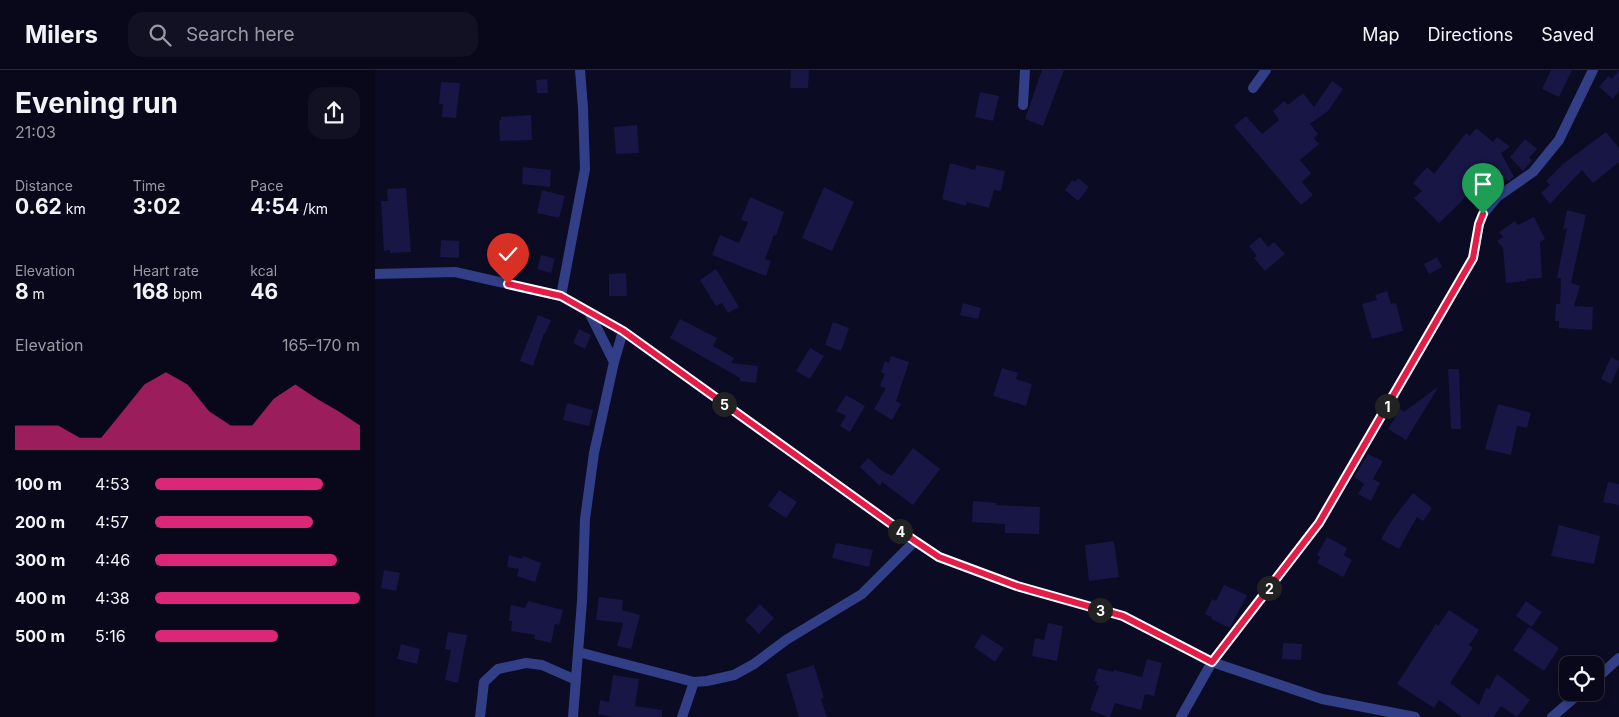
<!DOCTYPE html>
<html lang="en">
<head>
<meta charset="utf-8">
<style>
	:root { --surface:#08081a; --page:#111123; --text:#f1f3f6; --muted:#989aa2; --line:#292939; --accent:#db2777 }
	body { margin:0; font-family:Inter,sans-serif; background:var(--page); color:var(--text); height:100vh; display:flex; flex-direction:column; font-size:19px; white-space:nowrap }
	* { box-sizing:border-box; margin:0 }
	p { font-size:16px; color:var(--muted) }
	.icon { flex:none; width:28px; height:28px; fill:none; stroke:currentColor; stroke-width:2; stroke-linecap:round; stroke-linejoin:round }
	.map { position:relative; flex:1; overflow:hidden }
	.details { display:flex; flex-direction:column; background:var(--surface); width:375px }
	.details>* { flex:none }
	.tools { position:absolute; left:1184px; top:586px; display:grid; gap:10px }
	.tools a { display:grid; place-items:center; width:45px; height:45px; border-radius:10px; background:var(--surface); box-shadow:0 2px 8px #0003,0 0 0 1px var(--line); font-size:25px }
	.pin { position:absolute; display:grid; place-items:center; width:42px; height:42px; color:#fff; margin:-51px -21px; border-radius:50% 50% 50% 0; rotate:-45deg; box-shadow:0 0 5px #0007 }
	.pin .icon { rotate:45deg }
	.km { position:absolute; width:25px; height:25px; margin:-12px; border-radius:50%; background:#222; color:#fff; font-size:14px; line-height:25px; text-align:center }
	.round { display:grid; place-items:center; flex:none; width:52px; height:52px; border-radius:15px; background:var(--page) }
	.head { display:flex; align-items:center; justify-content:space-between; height:85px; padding:0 15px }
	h1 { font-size:28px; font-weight:700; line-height:38px }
	.figures { display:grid; grid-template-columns:repeat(3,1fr); gap:8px; height:85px; padding:5px 15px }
	.figures div { display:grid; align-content:center }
	.figures b { font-size:21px; font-weight:700 }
	.figures small { font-size:14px; font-weight:400 }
	.figures p { font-size:14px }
	.chart { height:140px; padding:10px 15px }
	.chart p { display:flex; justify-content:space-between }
	.chart svg { width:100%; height:90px; margin-top:5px; fill:var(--accent); opacity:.7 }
	ul { padding:0 15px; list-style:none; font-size:16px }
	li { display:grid; grid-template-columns:80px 60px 1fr; align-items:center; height:38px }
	li i { height:12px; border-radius:6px; background:var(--accent) }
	header { display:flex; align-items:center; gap:30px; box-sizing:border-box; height:70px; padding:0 25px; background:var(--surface); border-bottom:1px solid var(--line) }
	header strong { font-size:24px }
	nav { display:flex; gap:28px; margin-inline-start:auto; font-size:18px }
	.search { width:350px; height:45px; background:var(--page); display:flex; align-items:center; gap:12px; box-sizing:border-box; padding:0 18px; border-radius:15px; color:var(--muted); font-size:19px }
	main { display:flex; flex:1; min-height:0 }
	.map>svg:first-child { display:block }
	.building { fill:#171645 }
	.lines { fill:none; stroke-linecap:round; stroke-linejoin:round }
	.minor { stroke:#323e86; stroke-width:10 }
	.route-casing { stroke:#fff; stroke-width:10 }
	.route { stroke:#e11d48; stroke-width:6 }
</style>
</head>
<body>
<header>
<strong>Milers</strong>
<div class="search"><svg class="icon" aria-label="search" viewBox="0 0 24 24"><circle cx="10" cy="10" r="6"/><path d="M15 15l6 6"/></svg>Search here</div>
<nav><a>Map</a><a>Directions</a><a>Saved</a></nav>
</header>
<main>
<section class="details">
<div class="head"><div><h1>Evening run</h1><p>21:03</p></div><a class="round"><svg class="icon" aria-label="share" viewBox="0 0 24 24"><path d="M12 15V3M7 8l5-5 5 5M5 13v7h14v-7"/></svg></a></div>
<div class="figures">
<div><p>Distance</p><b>0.62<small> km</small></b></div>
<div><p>Time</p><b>3:02</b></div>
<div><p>Pace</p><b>4:54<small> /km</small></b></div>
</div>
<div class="figures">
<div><p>Elevation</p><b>8<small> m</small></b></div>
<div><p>Heart rate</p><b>168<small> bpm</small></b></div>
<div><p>kcal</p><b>46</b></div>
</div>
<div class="chart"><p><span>Elevation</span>165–170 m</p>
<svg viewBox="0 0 160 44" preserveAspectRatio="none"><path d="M0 44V32L10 32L20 32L30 38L40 38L50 25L60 12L70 6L80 12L90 25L100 32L110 32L120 19L130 12L140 19L150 25L160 32V44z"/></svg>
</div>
<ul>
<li><b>100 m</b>4:53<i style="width:82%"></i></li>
<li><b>200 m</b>4:57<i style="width:77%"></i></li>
<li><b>300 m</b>4:46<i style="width:89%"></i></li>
<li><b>400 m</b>4:38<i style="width:100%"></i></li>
<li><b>500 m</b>5:16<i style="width:60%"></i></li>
</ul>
</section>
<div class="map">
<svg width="1244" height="647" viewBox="0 0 1244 647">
	<rect width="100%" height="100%" fill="#0b0b23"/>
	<!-- building -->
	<g class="building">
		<path d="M416,0h18l-1,18h-18z"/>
		<path d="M667,0h22l-21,56 -18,-7z"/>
		<path d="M1176,0h21l-13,27 -17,-8z"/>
		<path d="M1244,0v21l-6,8 -14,-12 9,-11 4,3z"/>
		<path d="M172,9l1,14h-11l-1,-13z"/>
		<path d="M957,11l11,8 -15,22 -18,13 8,10 -4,4 5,6 -19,16 11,13 -9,9 11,13 -12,10 -67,-79 12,-10 16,18 17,-14 -6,-9 11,-10 4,4 15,-12 11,14z"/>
		<path d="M66,12l19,1 -4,35 -14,-1 1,-13h-4z"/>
		<path d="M605,22l19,4 -6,25 -18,-4z"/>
		<path d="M156,45l1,25 -32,1 -1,-21h2v-3z"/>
		<path d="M262,55l2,28 -23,1 -2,-27z"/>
		<path d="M1101,58l17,14 4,-5 13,10 -9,6 13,24 -6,4 -11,-8 -12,18 -11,-7 -14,19 -21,20 -25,-25 8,-7 -9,-8 14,-16 7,7 32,-41 4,3z"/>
		<path d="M1231,62l13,16v14l-26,21 -11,-13 -32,34 -9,-11 9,-8 -4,-4 17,-17z"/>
		<path d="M1150,69l12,10 -8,9 3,2 -9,11 -13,-14z"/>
		<path d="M575,93l25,7 1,-5 29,6 -4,20 -7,-1 -5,18 -22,-6 -1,4 -24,-7z"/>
		<path d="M148,97l28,3 -1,17 -28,-3z"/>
		<path d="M703,108l11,9 -11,14 -13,-11 7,-10 3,2z"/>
		<path d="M449,117l30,15 -22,49 -30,-13z"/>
		<path d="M31,118l5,64 -21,1v-3l-6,1 -3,-50h7l-1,-12z"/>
		<path d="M167,120l23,6 -6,22 -22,-5z"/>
		<path d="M375,127l34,15 -8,24 -2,-1 -9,24 6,2 -5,15 -54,-21 8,-20 19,8 9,-21 -7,-2z"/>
		<path d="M1192,140l19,5 -15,68 9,3 -6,20 19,1 -1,23 -33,-2v-7h-4l1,-17h4l1,-26h-4l10,-50 -4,2z"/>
		<path d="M1159,147l11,22 -5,3 2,36 -16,1 1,2 -21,2 -3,-35 -6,-7 6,-4 -4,-5 16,-11 3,4z"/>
		<path d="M885,167l8,10 6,-5 11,12 -20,17 -11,-13 3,-2 -8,-10z"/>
		<path d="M66,170l18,1v17l-19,-1z"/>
		<path d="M166,185l14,4 -4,14 -14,-4z"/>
		<path d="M1062,187l5,10 -13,7 -5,-10z"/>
		<path d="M341,199l23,38 -11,6 -6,-10 -6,3 -16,-26z"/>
		<path d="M251,203l1,23h-18v-22z"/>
		<path d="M1012,221l4,13 5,-1 7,28 -31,8 -10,-35 15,-4 -2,-5z"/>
		<path d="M588,233l18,5 -3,11 -18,-4z"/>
		<path d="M163,245l13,5 -6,14 -1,-1 -11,33 -13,-5z"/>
		<path d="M305,249l37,19 -4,8 21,12 -3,5 27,3 -2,17 -16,-2v-3l-70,-40z"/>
		<path d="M458,252l16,6 -8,23 -16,-6z"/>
		<path d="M204,259l12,6 -6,14 -12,-6z"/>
		<path d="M435,278l14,8 -14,23 -14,-8z"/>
		<path d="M516,286l18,6 -13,39 5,3 -9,16 -18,-11 12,-21 -6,-2 5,-12 -4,-2 4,-11 4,2z"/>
		<path d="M1236,287l8,4v5l-8,18 -10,-5z"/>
		<path d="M627,298l16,5 -2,6 16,5 -6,22 -33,-10z"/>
		<path d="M1073,299h11l2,60h-10z"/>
		<path d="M1064,316l-33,54 -18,-11 12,-20 4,3z"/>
		<path d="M471,325l19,11 -15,26 -10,-6 6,-10 -10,-5z"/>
		<path d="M192,333l26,7 -4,16 -26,-6z"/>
		<path d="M1123,334l33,9 -4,15 -10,-2 -6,29 -26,-6z"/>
		<path d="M538,378l27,21 -27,36 -31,-23 -2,4 -20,-19 8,-9 13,12 11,6z"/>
		<path d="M993,384l15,7 -10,18 7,4 -9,18 -13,-7 6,-10 -10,-7z"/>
		<path d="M1233,412l11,2v21l-16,-3z"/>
		<path d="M404,420l18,12 -11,16 -18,-12z"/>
		<path d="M1038,423l19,15 -9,13 -6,-4 -18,32 -18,-10 11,-19z"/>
		<path d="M598,431l23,2v2l44,2 -1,27 -34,-1v-9l-33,-2z"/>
		<path d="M1184,455l41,11 -6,28 -43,-8z"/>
		<path d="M952,467l20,11 -3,7 8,5 -9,17 -26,-14 3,-6 -3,-2z"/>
		<path d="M739,471l5,36 -30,4 -4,-36z"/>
		<path d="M461,473l37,7 -4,17 -37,-9z"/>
		<path d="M134,485l13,4 1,-3 18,7 -6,19 -18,-6 2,-7 -12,-2z"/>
		<path d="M9,500l16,3 -4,18 -15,-3z"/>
		<path d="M849,515l23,10 -17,33 -19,-9 1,-2 -7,-3 7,-15 4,2z"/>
		<path d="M224,527l24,3 -1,10 18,5 -9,34 -14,-3 6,-23 -27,-3z"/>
		<path d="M153,531l35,9 -4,15 -4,-1 -4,19 -17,-4 1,-4 -24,-4 1,-10h-3l2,-16 14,3z"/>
		<path d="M1151,531l16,11 -10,15 -16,-11z"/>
		<path d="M385,534l14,14 -15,16 -14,-14z"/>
		<path d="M1074,540l30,20 -10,15 4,3 -23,35 29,22 7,-17 3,1 8,-15 33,26 -13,17 -16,-11 -7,10 1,1h-33l-23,-17 -5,8 -37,-24 39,-60 2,2z"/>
		<path d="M673,553l15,3 -6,35 -25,-5 3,-18 9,2z"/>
		<path d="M1154,557l30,21 -15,23 -31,-21z"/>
		<path d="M73,562l19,3 -9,48 -13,-3 6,-30 -6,-1z"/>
		<path d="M607,564l22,14 -9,14 -21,-15z"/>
		<path d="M908,573l19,1 -1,16 -19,-1z"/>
		<path d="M26,574l19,5 -3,15 -20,-5z"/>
		<path d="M772,589l15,4 -8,33 -9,-2 -4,16 -26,-7 -5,14h-2l-18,-7 9,-24 -3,-1 1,-3 -3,-1 4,-13 15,4 1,-2 28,7z"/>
		<path d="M439,595l10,33 -3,1 6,18h-28l-13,-43z"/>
		<path d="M238,605l26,4 -4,27 27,4v7h-49l-15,-3 2,-14 9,2z"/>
	</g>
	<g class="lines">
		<!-- minor -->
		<g class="minor">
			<path d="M878,18l13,-18"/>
			<path d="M648,35l2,-35"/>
			<path d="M0,204l80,-2 106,24 62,35 292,210 24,16 78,29 106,30 89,46 110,37 93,18"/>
			<path d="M186,226l24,-127 -2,-61 -3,-38"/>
			<path d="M214,242l25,50"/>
			<path d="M203,582l116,30"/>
			<path d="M1220,610l24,-22"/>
			<path d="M105,647l4,-35 14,-13 28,-6 16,2 34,15"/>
			<path d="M198,647l9,-116 3,-82 9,-66 20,-91 9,-31"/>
			<path d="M307,647l12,-35 13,-1 27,-6 20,-11 32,-24 76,-46 53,-53"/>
			<path d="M806,647l31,-55 107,-139 154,-265 6,-34 4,-10 14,-17 36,-25 26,-32 34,-70"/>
			<path d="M1177,647l29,-25"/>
		</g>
	</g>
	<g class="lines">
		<defs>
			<path id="route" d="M133,214l53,12 62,35 292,210 24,16 78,29 106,30 89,46 107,-139 154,-265 6,-34 4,-10"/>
		</defs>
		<!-- route casing -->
		<use href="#route" class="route-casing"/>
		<!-- route -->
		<use href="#route" class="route"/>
	</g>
</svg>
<div class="tools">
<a><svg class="icon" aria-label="locate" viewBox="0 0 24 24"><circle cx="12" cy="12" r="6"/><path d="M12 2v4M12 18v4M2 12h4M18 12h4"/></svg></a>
</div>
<div class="pin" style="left:1108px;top:144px;background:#1e9e55"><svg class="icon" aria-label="arrive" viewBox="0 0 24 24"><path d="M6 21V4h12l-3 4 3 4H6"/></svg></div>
<div class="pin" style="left:133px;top:214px;background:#d93025"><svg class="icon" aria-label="check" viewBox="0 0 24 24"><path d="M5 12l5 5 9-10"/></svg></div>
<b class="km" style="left:1012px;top:336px">1</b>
<b class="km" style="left:894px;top:518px">2</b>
<b class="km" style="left:725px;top:540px">3</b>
<b class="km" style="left:525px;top:461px">4</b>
<b class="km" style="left:349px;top:334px">5</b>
</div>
</main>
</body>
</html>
